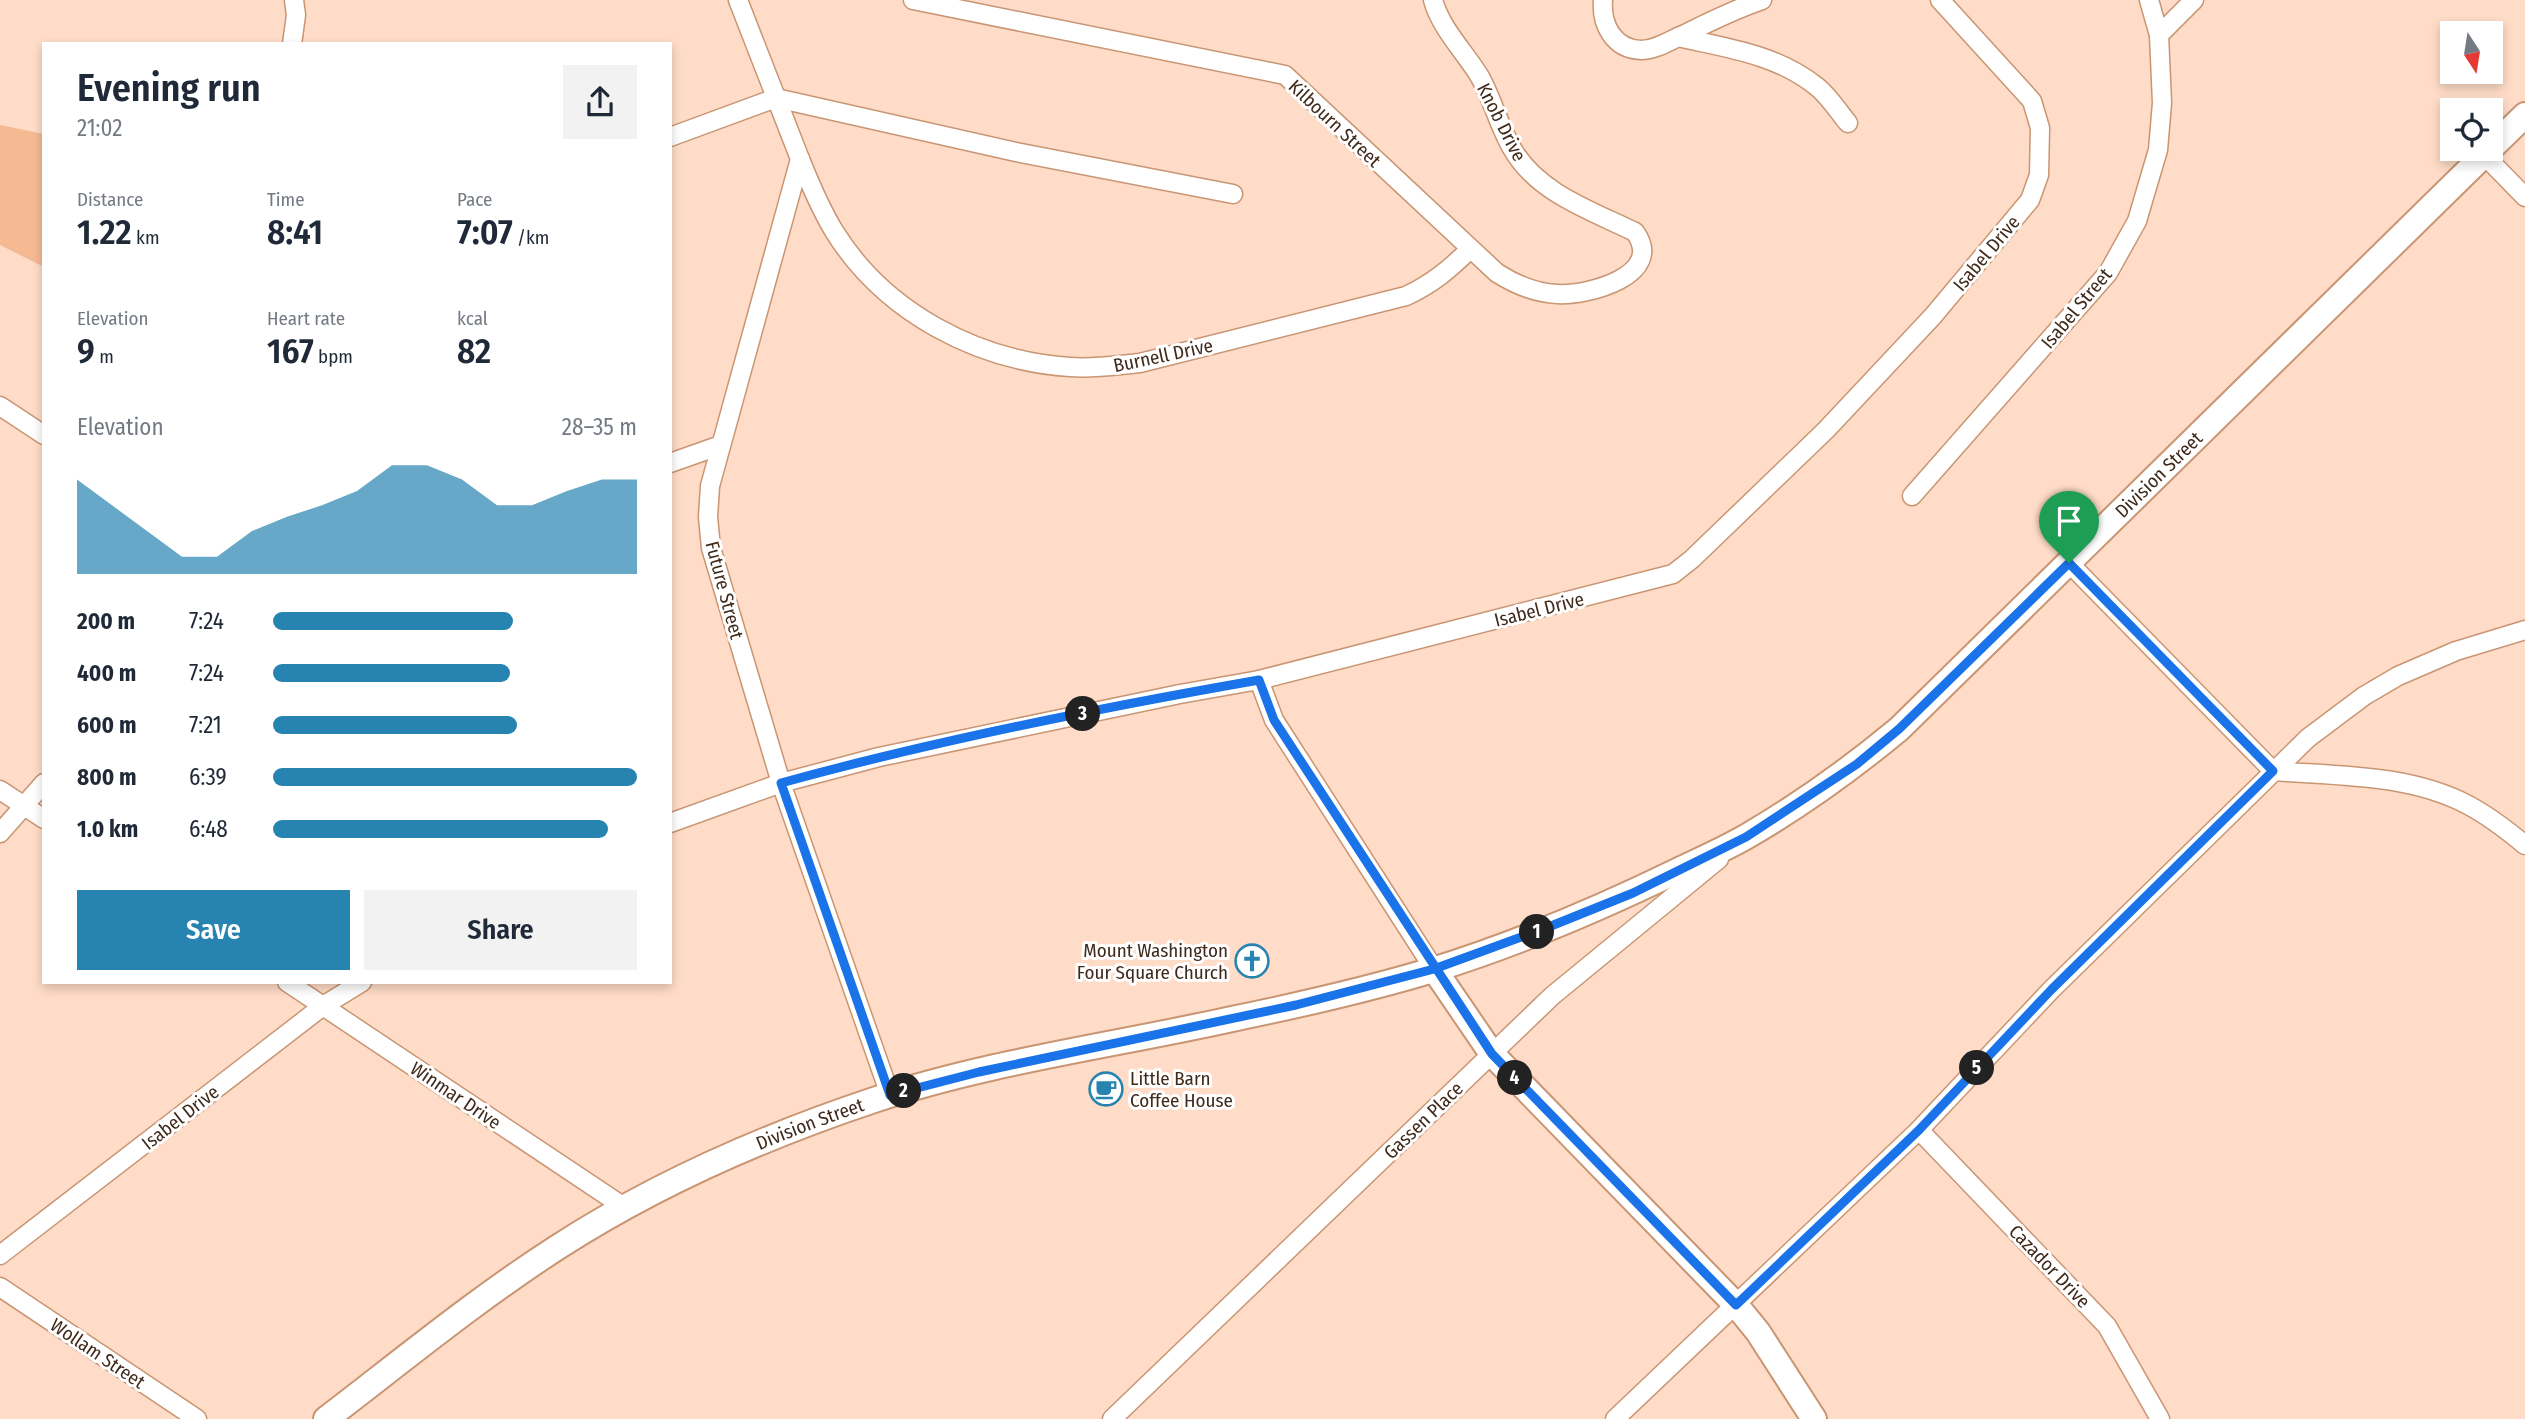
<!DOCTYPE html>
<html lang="en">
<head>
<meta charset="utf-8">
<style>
	:root { --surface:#fff; --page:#f2f2f3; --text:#1f2937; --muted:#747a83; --accent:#2783b0 }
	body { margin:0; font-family:"Fira Sans Condensed",sans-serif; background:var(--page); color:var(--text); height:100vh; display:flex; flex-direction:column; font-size:26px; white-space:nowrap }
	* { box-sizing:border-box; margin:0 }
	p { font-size:23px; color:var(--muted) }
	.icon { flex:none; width:38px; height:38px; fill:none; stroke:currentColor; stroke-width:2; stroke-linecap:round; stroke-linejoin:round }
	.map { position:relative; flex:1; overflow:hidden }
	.side { position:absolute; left:42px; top:42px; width:630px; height:942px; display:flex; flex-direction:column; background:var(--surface); border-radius:0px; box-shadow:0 4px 10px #0003 }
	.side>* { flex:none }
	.needle { width:46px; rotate:168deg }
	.controls { position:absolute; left:2440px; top:21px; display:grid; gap:14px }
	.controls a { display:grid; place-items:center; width:63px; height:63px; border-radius:0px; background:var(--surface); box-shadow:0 4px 10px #0003; font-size:35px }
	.pin { position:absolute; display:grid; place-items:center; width:60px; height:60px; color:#fff; margin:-72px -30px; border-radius:50% 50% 50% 0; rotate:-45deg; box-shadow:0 0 7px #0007 }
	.pin .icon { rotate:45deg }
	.km { position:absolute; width:35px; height:35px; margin:-18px; border-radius:50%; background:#222; color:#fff; font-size:19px; line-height:35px; text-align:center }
	.round { display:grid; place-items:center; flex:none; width:74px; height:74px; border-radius:0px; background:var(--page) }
	.summary { display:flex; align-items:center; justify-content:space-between; height:119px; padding:0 35px }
	h1 { font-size:38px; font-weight:600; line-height:52px }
	.figures { display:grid; grid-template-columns:repeat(3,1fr); gap:10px; height:119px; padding:7px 35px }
	.figures div { display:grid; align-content:center }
	.figures b { font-size:35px; font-weight:600 }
	.figures small { font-size:19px; font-weight:400 }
	.figures p { font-size:19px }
	.chart { height:196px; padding:14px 35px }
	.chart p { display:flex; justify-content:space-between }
	.chart svg { width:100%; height:126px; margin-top:7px; fill:var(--accent); opacity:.7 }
	.action { display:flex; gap:14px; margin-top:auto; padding:14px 35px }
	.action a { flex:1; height:80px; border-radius:0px; background:var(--accent); color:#fff; font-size:28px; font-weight:600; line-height:80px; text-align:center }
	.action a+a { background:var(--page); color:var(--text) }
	ul { padding:0 35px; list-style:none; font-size:23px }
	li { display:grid; grid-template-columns:112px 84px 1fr; align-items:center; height:52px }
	li i { height:18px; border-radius:9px; background:var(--accent) }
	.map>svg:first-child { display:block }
	.green { fill:#f6ba93 }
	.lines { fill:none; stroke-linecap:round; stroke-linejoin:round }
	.street-casing { stroke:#c99572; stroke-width:21 }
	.secondary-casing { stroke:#c99572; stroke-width:28 }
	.street { stroke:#fff; stroke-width:18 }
	.secondary { stroke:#fff; stroke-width:24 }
	.route-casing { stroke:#fff; stroke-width:14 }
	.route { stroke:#1a73e8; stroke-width:9 }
	.labels { text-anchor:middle; stroke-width:6; stroke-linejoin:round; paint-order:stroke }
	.street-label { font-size:19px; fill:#3f2a1b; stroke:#fff }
	.poi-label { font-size:19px; fill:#3f2a1b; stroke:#fff; text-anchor:end }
</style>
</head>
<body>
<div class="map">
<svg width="2525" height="1419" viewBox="0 0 2525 1419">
	<rect width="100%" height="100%" fill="#fedcc7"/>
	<!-- green -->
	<path class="green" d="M0,125l44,9v133l-44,-22z"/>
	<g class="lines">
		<defs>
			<g id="street">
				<path d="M738,0l62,159 -90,327 -2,31 3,31 70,235 109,312"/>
				<path d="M913,0l372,75 212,198c19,12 38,20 60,21 31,2 109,-19 78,-62 -43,-21 -97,-39 -122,-82 -14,-23 -20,-50 -33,-73 -15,-25 -39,-48 -47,-77"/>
				<path d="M1603,0c-2,24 10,49 38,50 16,0 31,-11 46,-17 24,-12 49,-24 75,-33"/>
				<path d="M2159,35l35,-35"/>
				<path d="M1678,37c48,11 98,17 138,49 12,9 22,25 32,37"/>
				<path d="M292,44l4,-29 -2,-15"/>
				<path d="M776,98l240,54 217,42"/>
				<path d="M670,137l106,-39"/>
				<path d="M2484,155l41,42"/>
				<path d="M800,159c10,25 20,49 34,72 50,81 143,130 236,136 24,2 47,-2 70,-4l266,-67c26,-12 44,-27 64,-47"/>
				<path d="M0,406l44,29"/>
				<path d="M670,463l51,-18"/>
				<path d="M1912,496l196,-223 29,-52 21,-71 4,-47 -3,-68 -10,-35"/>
				<path d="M2069,563l204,208c65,5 136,3 195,34 21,11 39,25 57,40"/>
				<path d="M1259,680l15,40 160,249"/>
				<path d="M0,790l44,29"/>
				<path d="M670,823l111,-40 98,-26 301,-63 79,-14 414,-106 19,-15 134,-129 107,-114 97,-116 9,-25 1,-47 -8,-27 -92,-101"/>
				<path d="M0,833l44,-50"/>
				<path d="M287,982l337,225"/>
				<path d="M1919,1130l188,196 53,93"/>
				<path d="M0,1255l323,-249 39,-24"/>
				<path d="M0,1287l197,132"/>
				<path d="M1112,1419l440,-423 167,-137"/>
				<path d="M1615,1419l304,-289 132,-140 257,-252 56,-42 34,-20 58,-25 69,-21"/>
			</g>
			<g id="secondary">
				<path d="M2490,149l35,-34"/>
				<path d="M1434,969l58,85 244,251 22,27 56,87"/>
				<path id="s1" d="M326,1419c76,-58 151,-120 232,-172 98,-63 205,-110 316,-147 113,-38 241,-55 358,-81 68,-14 138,-30 204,-50 83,-26 165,-61 243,-99 23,-11 48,-22 70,-35 53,-31 103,-67 150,-106l591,-580"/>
			</g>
		</defs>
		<!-- street casing -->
		<use href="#street" class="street-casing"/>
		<!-- secondary casing -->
		<use href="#secondary" class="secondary-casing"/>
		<!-- street -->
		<use href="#street" class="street"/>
		<!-- secondary -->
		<use href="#secondary" class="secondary"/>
	</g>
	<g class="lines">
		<defs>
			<path id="route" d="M2069,563l-170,166 -42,35 -111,73 -113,56 -87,35 -112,41 -138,36 -317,67 -89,23 -109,-312c156,-43 318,-75 478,-103l15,40 218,334 244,251 183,-175 132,-140 222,-219 -204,-208"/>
		</defs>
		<!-- route casing -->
		<use href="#route" class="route-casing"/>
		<!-- route -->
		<use href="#route" class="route"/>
	</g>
	<!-- icons -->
	<defs>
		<symbol id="church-ring" viewBox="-11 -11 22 22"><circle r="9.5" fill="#fff" stroke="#2783b0" stroke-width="1.5"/><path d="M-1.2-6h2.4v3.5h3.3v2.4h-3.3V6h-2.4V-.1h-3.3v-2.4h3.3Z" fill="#2783b0"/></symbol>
		<symbol id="cafe-ring" viewBox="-11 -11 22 22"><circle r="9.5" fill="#fff" stroke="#2783b0" stroke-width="1.5"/><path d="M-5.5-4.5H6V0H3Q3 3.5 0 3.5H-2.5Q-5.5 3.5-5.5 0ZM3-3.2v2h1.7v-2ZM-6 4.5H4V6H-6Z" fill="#2783b0"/></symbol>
	</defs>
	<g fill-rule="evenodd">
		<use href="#church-ring" x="1233" y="942" width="38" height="38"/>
		<use href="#cafe-ring" x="1087" y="1070" width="38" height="38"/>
	</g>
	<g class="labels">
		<!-- street labels -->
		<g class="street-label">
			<text transform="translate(1502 122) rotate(63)" y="7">Knob Drive</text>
			<text transform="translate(1335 123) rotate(43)" y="7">Kilbourn Street</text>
			<text transform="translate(1986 253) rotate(-50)" y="7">Isabel Drive</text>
			<text transform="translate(2076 308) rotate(-50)" y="7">Isabel Street</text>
			<text transform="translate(1163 355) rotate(-12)" y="7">Burnell Drive</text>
			<text dy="7" stroke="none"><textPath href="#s1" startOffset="2104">Division Street</textPath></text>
			<text transform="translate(725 590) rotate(75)" y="7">Future Street</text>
			<text transform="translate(1539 609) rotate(-14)" y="7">Isabel Drive</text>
			<text transform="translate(456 1095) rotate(34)" y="7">Winmar Drive</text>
			<text transform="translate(180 1117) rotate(-38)" y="7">Isabel Drive</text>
			<text transform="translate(1423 1120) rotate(-44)" y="7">Gassen Place</text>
			<text dy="7" stroke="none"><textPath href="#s1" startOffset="570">Division Street</textPath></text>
			<text transform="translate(2050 1266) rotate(46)" y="7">Cazador Drive</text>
			<text transform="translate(98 1353) rotate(34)" y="7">Wollam Street</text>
		</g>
		<!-- poi labels -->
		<g class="poi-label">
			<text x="1228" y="957">Mount Washington<tspan x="1228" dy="22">Four Square Church</tspan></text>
			<text x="1130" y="1085" text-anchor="start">Little Barn<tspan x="1130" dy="22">Coffee House</tspan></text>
		</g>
	</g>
</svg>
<div class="controls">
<a><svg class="needle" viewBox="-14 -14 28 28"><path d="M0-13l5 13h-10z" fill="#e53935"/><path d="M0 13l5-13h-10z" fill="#747a83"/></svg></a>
<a><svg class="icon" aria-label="locate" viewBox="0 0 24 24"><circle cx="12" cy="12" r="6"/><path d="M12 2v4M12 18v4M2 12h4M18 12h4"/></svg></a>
</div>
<div class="pin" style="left:2069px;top:563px;background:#1e9e55"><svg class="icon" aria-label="arrive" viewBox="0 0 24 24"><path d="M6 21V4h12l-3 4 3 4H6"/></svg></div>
<b class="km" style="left:1537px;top:932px">1</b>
<b class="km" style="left:904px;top:1091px">2</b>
<b class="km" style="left:1083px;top:714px">3</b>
<b class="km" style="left:1515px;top:1078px">4</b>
<b class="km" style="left:1977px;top:1068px">5</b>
<section class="side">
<div class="summary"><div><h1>Evening run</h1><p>21:02</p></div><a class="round"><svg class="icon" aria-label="share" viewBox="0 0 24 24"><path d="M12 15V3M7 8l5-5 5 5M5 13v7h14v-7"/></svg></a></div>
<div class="figures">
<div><p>Distance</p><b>1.22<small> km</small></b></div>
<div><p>Time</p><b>8:41</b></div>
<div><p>Pace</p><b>7:07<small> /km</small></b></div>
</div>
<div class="figures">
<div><p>Elevation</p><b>9<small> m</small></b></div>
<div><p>Heart rate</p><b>167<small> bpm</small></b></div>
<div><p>kcal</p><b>82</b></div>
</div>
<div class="chart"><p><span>Elevation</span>28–35 m</p>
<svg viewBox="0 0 160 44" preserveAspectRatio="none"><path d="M0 44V11L10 20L20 29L30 38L40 38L50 29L60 24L70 20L80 15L90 6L100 6L110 11L120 20L130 20L140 15L150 11L160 11V44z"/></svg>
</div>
<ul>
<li><b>200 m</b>7:24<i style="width:66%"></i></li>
<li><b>400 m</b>7:24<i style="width:65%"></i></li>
<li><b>600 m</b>7:21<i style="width:67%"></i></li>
<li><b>800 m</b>6:39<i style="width:100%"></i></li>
<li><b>1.0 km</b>6:48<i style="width:92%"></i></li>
</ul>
<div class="action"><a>Save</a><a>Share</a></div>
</section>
</div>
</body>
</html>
